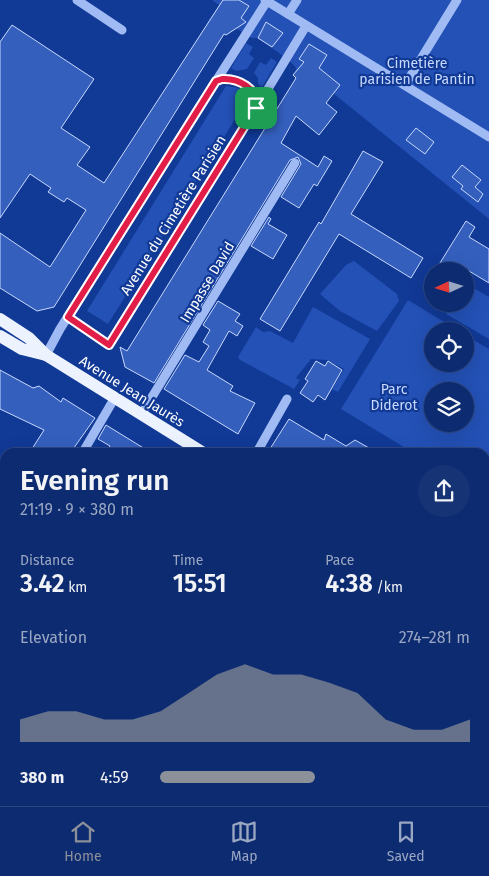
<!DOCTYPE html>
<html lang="en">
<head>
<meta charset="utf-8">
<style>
	:root { --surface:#0d2b70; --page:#163375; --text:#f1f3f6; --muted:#9aa7c3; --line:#2d4783; --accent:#8c9099 }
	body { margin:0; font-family:"Fira Sans",sans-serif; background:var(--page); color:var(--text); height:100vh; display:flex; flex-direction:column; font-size:19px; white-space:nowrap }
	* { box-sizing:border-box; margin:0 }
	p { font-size:16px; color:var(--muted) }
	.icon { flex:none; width:28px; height:28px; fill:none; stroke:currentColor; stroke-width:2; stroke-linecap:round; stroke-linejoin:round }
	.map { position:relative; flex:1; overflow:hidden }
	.sheet { position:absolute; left:0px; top:448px; width:490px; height:359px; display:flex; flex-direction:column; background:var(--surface); border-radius:15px 15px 0 0; box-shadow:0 5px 20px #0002,0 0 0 1px var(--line) }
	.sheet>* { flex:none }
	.needle { width:32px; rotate:266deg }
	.tools { position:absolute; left:424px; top:262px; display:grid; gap:10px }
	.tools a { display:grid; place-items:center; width:50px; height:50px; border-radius:50%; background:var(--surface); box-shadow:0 5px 20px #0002,0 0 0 1px var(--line); font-size:25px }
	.pin { position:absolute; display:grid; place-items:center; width:42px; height:42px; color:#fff; margin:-21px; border-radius:10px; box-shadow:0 2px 8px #0006 }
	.round { display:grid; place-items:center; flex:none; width:52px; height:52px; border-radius:26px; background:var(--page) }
	.summary { display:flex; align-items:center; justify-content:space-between; height:85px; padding:0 20px }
	h1 { font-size:28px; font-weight:600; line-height:38px }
	.stats { display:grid; grid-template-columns:repeat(3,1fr); gap:8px; height:85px; padding:5px 20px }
	.stats div { display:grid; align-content:center }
	.stats b { font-size:25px; font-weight:600 }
	.stats small { font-size:14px; font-weight:400 }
	.stats p { font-size:14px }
	.chart { height:140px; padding:10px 20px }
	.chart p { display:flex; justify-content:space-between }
	.chart svg { width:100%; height:90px; margin-top:5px; fill:var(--accent); opacity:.7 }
	ul { padding:0 20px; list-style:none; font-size:16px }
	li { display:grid; grid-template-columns:80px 60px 1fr; align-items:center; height:38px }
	li i { height:12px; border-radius:6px; background:var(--accent) }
	.tab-bar { display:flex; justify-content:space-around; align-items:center; height:70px; border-top:1px solid var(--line); background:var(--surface); font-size:14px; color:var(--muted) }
	.tab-bar a { display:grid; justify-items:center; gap:2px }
	.tab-bar .current { color:var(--accent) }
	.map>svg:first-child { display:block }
	.green { fill:#2351b6; fill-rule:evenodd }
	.building { fill:#345fbd; stroke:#c8d9fe }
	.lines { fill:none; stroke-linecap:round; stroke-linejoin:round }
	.minor { stroke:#a0bbf4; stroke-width:9 }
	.major { stroke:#edf2ff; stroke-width:12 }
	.route-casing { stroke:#fff; stroke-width:10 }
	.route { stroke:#e11d48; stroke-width:6 }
	.labels { text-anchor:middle; stroke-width:4.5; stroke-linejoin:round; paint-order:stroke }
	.park-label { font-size:14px; fill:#c8d9fe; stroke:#113996 }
	.street-label { font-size:14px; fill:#fff; stroke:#113996 }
</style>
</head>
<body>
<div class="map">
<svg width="489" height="806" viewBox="0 0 489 806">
	<rect width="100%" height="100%" fill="#113996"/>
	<!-- green -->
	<g class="green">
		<path d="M212,0h277v219l-171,-138 -18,-1 -6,-3 2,-9c-4,-7 -29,-23 -38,-30h-6l-15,-9 -7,2 -3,4 -20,-12 12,-18z"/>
		<path d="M246,43l7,4 -4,7 5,4 -7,11 -11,2 -5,-3z"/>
		<path d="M271,58l6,4 -15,25 -4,-3v-6l-4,-5 6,-11 6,3z"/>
		<path d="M226,86l13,2 8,12 -139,224 -21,-13z"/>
		<path d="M354,261l43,33 2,7 -22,30 -37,-20 -20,-17 26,-29z"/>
		<path d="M465,283l24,14v42l-43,-25 6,-10h13z"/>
		<path d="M408,300l51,31h-27v33h33v-29l24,14v179l-4,-3v-73h-73l-71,-43zM465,391v33h-33v-33z"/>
		<path d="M313,307l57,32 -32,53 -6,-3 12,-20 -17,-9 -16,-1 -15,19 4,2 -6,9 -54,-29 -2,-3 18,-30 7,5 7,-1 23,12z"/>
	</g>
	<!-- building -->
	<g class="building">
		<path d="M223,0h16l10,6 -8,12 5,4 -20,13 -2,-1 -170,273 -17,4 -37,-23v-55l50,34 36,-57 -19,-12 -3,4 -16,-10 3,-4 -21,-14 -30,44v-176l12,-17 82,54 -33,49 29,19 -13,18 27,18z"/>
		<path d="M266,22l17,11 -11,14 -14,-9z"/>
		<path d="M309,44l18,11 -8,13 21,17 -14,18 11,9 -18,23 -23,-19 -15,27 37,24 6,-11 8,5 -15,25 -3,-2 -15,24 -18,-11 20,-33 -3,-7 -8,3 -136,223 -29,-16 -5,-20 7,4 169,-273 -3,-3 11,-13 -5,-3z"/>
		<path d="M416,128l18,14 -9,12 -19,-14z"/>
		<path d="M363,151l20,11 -32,52 72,44 -12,20 -72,-44 -59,97 -20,-12 59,-97 2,2z"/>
		<path d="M462,165l19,15 -6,7 8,7 -5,8 -17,-13 2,-3 -11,-9z"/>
		<path d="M269,217l2,2 -3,5 19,11 -14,24 -22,-13z"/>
		<path d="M466,221l9,6 -6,10 20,12v34l-20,-12h-34z"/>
		<path d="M218,301l22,13 -5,7 8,5 -6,10 -8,-5 -22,39 26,16 -3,5 25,12 -17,31 -74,-45 21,-34 14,7 10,-16 -6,-4 7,-12 -7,-5z"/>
		<path d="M316,361l9,5 3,-5 14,9 -17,30 -7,-5 -5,7 -13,-9 8,-12 -3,-2z"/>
		<path d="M0,370l33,18 6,-2 22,16 2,-4 32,20 -24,34h-41l14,-22 -44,-21z"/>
		<path d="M289,419l35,21 2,-6 20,12 9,-6 21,12h-108z"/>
		<path d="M106,425l44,27h-44l4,-6 -12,-7z"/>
	</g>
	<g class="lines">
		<!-- minor -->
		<g class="minor">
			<path d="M77,0l45,30"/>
			<path d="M265,0l224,137"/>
			<path d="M288,14l9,-14"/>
			<path d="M216,81l51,-80"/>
			<path d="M405,85l52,-85"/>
			<path d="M257,107l49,-81"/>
			<path d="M46,355l14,-26 156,-248c17,-7 43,6 40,27l-147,237 -41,-28"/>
			<path d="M141,415l154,-252"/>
			<path d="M83,452l31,-53"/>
			<path d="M257,452l30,-53"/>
			<path d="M0,589l5,-9"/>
			<path d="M0,617l5,3"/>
			<path d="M0,666l5,2"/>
			<path d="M0,696l5,-10"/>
			<path d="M328,801l8,5"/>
		</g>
		<!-- major -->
		<g class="major">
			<path d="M0,319l29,19 17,17 156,97"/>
			<path d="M0,336l22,13 24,6"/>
			<path d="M485,622l4,3"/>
		</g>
	</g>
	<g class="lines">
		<defs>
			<path id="route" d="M222,79c16,-1 37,9 34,29l-147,237 -41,-28 148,-236z"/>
		</defs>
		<!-- route casing -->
		<use href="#route" class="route-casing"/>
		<!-- route -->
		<use href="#route" class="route"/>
	</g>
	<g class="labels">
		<!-- park labels -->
		<g class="park-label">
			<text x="417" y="68">Cimetière<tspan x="417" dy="16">parisien de Pantin</tspan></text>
			<text x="394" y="394">Parc<tspan x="394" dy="16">Diderot</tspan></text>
		</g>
		<!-- street labels -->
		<g class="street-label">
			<text transform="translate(173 215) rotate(-58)" y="5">Avenue du Cimetière Parisien</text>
			<text transform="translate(207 282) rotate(-59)" y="5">Impasse David</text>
			<text transform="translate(132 391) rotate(32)" y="5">Avenue Jean Jaurès</text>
		</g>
	</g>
</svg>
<div class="tools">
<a><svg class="needle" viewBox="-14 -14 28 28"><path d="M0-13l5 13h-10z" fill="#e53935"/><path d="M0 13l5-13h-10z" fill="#9aa7c3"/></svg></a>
<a><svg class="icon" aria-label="locate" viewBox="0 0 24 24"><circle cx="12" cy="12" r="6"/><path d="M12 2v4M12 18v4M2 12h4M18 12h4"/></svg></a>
<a><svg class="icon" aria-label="layers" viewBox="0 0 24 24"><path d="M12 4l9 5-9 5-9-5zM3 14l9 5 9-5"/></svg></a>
</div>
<div class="pin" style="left:256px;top:108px;background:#1e9e55"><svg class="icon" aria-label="arrive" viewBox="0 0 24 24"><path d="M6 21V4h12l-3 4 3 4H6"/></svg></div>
<section class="sheet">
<div class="summary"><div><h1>Evening run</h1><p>21:19 · 9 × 380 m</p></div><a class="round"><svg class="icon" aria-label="share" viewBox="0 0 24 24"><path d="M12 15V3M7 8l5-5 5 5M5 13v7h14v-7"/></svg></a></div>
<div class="stats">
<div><p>Distance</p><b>3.42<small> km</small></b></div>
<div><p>Time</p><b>15:51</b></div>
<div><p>Pace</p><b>4:38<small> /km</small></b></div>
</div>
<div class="chart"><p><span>Elevation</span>274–281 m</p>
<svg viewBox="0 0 160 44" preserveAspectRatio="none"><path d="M0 44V33L10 29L20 29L30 33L40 33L50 29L60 20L70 11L80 6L90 11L100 11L110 15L120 20L130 33L140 38L150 38L160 33V44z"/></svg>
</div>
<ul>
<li><b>380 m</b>4:59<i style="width:50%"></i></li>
</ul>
</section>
</div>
<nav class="tab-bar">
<a class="current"><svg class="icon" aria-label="home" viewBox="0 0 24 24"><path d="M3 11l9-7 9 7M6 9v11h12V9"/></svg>Home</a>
<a><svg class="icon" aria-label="map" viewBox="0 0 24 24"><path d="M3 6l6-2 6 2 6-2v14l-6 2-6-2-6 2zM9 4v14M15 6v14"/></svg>Map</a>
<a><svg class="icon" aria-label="saved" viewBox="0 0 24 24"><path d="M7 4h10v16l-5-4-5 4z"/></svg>Saved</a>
</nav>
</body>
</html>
